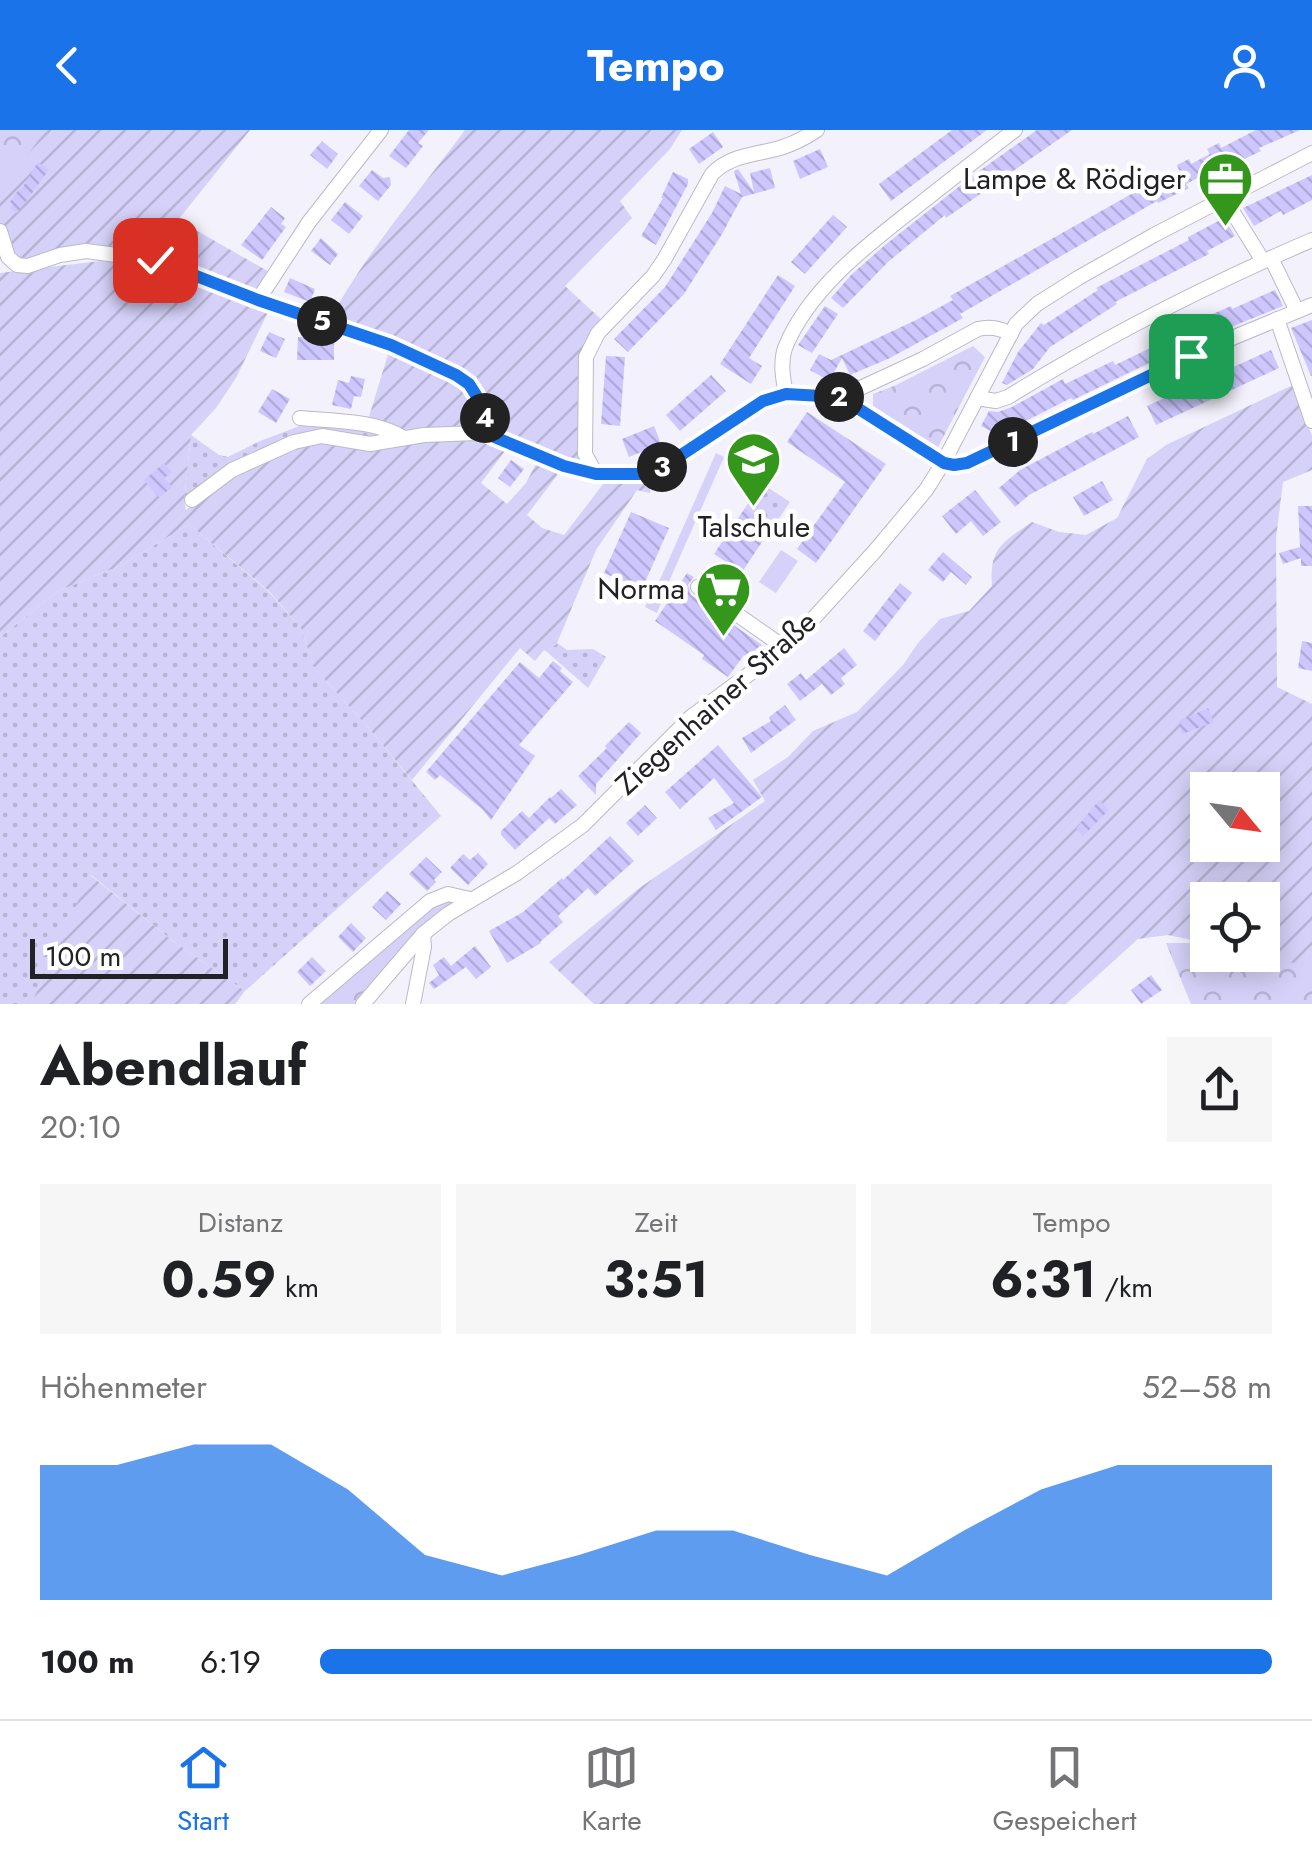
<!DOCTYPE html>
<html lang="de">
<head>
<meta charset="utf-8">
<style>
	:root { --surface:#fff; --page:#f6f6f6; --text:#202124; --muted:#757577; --line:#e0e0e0; --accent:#1a73e8 }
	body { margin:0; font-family:Jost,sans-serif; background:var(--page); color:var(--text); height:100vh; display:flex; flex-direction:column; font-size:38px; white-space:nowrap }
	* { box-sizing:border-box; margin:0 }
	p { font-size:32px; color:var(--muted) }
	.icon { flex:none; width:55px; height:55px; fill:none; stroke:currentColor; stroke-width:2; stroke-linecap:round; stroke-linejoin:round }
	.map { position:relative; height:874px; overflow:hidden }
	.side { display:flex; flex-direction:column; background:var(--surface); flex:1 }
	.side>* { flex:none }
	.needle { width:65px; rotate:119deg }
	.tools { position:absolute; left:1190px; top:642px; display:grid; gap:20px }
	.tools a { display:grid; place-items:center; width:90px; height:90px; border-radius:0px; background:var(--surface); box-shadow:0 5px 25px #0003; font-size:50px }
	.scale { position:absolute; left:30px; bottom:25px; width:198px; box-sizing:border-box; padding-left:10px; border:5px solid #222226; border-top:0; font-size:28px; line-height:35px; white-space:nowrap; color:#222226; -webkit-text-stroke:8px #fff; paint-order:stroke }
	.pin { position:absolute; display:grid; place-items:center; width:85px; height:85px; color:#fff; margin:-42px; border-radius:20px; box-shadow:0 5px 15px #0006 }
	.km { position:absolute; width:50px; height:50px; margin:-25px; border-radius:50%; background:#222; color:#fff; font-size:28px; line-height:50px; text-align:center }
	.round { display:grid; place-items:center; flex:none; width:105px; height:105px; border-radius:0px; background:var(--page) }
	.overview { display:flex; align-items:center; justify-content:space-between; height:170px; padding:0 40px }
	h1 { font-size:55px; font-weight:700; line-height:75px }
	.figures { display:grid; grid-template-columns:repeat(3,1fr); gap:15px; height:170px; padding:10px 40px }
	.figures div { display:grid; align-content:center; border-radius:0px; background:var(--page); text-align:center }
	.figures b { font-size:50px; font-weight:700 }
	.figures small { font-size:28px; font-weight:400 }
	.figures p { font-size:28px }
	.chart { height:280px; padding:20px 40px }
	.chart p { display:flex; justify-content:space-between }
	.chart svg { width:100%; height:180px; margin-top:10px; fill:var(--accent); opacity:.7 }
	ul { padding:0 40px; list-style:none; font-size:32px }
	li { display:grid; grid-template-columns:160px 120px 1fr; align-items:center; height:75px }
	li i { height:25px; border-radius:12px; background:var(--accent) }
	header { display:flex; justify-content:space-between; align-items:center; height:130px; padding:0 40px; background:var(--accent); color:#fff; font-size:45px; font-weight:700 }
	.tabs { display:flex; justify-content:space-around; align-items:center; height:140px; border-top:2px solid var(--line); background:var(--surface); font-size:28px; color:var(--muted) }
	.tabs a { display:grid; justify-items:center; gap:5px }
	.tabs .active { color:var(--accent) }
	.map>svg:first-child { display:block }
	.grass { fill:url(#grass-dots) }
	.park { fill:url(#park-crowns) }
	.garden { fill:url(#garden-furrows); fill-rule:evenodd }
	.pitch { fill:#d5d1f8 }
	.building { fill:url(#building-back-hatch) }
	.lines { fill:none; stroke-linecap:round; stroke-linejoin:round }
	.minor-casing { stroke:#bcbbc5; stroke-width:16 }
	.minor { stroke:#fff; stroke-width:14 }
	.route-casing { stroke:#fff; stroke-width:20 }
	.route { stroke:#1a73e8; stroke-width:12 }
	.labels { text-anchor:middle; stroke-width:9; stroke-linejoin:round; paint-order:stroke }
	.poi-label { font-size:30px; fill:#222226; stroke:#fff; text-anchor:end }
	.street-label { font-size:30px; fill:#222226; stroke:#fff }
</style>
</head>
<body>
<header><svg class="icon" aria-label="back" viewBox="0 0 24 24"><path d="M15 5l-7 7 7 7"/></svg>Tempo<svg class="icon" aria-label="person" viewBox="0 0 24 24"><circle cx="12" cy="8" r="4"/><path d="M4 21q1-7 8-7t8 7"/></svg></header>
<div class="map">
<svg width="1312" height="874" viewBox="0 0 1312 874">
	<defs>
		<pattern id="grass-dots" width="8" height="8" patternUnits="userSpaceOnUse" patternTransform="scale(2.5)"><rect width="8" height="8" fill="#d5d1f8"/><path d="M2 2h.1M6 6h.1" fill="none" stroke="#b7b3d4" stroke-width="1.8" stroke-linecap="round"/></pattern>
		<pattern id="park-crowns" width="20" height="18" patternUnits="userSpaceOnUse" patternTransform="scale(2.5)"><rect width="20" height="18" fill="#d5d1f8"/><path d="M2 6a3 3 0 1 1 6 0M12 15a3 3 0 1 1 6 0" fill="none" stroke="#b7b3d4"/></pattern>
		<pattern id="garden-furrows" width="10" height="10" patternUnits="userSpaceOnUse" patternTransform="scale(2.5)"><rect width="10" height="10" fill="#d5d1f8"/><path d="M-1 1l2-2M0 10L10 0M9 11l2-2" fill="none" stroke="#b7b3d4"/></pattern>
		<pattern id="building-back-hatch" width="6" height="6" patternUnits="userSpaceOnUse" patternTransform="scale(2.5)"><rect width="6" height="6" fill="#cec7ff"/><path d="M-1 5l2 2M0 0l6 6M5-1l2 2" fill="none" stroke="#b1abda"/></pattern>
	</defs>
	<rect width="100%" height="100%" fill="#f2f1fc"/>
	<!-- grass -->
	<g class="grass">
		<path d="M305,294l90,11 -179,42 -32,24 7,-66 28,20 9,2 32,-16z"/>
		<path d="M761,353l29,19 -17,25 -28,-19z"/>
		<path d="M189,394l80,68 32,36 14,41 52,57 74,90 -196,175 -72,-50 -82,-66 -60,129h-31v-367l58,-46 64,-26z"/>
		<path d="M557,513l10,7 26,-1 13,8 -18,31 -41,-36z"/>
	</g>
	<!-- park -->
	<g class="park">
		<path d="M0,0h54l-54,73z"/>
		<path d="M973,216l12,11 -47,90 -65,-41v-12l21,-8z"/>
		<path d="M456,770l-38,31 -63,73h-41l117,-101z"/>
		<path d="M1166,813h41l1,12h104v49h-121z"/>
	</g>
	<!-- garden -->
	<g class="garden">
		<path d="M46,0h204l-72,90 93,53 -13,17 -6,3 -99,-38 -22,-5 -8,5 -37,-4 -69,14 -17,-34v-39z"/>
		<path d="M465,0h217l-12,19 -50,52 12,17 -67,68 38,35 -22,40 -4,80 7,22 -2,3 -86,-33 -16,-40 -150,-74c37,-68 89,-127 135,-189z"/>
		<path d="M125,128l143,54 -32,66 -20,30 -25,27 -7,66 2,9 46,-35 71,-34 173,-4 32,10 -27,36 26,21 19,-21 13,-25 23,11 -35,46 15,13 22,7 43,-56 22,3 22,-6 -1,17 -13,-3 -41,60 -39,93 -10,9 -3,-2 -9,11 -15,-13 -108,132 -45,-54 -52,-57 -14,-41 -31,-36 -81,-68 -67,41 -64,26 -58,46v-364z"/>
		<path d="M390,218l77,39 11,25v17l-68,2 -42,-11z"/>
		<path d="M1293,255l19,51v34l-29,12 -7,56 1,149 35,17v261l-34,-4 -23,-6h7v-55h-54l-1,43 -39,-8 -30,4 -72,65h-472l-45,-42 89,-73 127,-88 -12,-21 35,-23 25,-26 44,-19 46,-47 15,-22 22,-24 29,-8 23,-25c-3,-38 11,-44 40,-64l27,10 27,3 31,-17 30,-59 19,-14zM1208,660h54v55h-54z"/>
		<path d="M90,745l83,66 72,50 -10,13h-204z"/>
	</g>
	<!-- pitch -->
	<g class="pitch">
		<path d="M716,323l8,4 -61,138 1,1 -7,17 -12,-6 7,-16h3z"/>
		<path d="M781,420l17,11 -22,32 -17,-11z"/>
	</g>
	<!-- building -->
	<g class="building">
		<path d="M409,0h20l-11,13 5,3 -17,22 -17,-12z"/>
		<path d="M952,0h35l-96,71 -12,-17z"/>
		<path d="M1037,0h35l-126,88 -1,-3 -57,47 -45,46 -12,-10 20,-23 34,-30 90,-71z"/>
		<path d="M1256,0h44l-41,18 2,3 -31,15 -1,-4 -43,22 3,4 -31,15 -1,-2 -197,113 3,4 -73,40 -40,17 -8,-17 -13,23 -19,-11 9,-16 12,6 85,-40 37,-20 -3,-4 185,-104 44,-22 -2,-5 12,-6 2,5 19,-10 -3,-5 12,-6 2,5z"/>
		<path d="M713,2l10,15 -24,17 -10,-15z"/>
		<path d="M322,11l16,13 -11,15 -17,-14z"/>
		<path d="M820,19l8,18 -28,12 -7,-18z"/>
		<path d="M38,32l11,8 -32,43 -7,-4 3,-5 -3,-2 9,-13 2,1z"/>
		<path d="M770,38l5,20 -33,9 -20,37 -38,60 -56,58 -14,-13 51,-52 47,-74 13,-27 16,8 -7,-23 4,-2 16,23 -4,-19z"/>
		<path d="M372,40l11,8 7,-1 1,8 -13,16 -19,-15z"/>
		<path d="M673,42l15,7v5l-32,61 -15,-9 22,-38h-2z"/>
		<path d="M1312,45v25l-29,15 -2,-4 -27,15 -11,-18z"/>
		<path d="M345,72l18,14 -14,18 -18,-14z"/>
		<path d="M271,77l14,11 -4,6 5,3 -24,33 -21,-15z"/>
		<path d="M833,85l14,12 -42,47 -14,-12z"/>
		<path d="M1224,88l11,18 -28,15 2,3 -94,48 2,2 -67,43 -17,22 -26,16 -5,-2 16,-31 23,-29 3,2 54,-35 -2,-2 93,-48 -1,-3z"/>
		<path d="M321,108l17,16 -8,11 -19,-14z"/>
		<path d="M778,145l17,11 -46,72 13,8 -11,18 -31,-20z"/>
		<path d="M290,148l25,11 -5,13 -26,-10z"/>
		<path d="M1275,160l8,16 -97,39 -113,55 -2,-2 -73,37 -17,-9 8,-15 9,1 14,-5 51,-28 2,5 48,-23 2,4 75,-36 -2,-4 20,-9 23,-10 1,3z"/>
		<path d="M825,176l13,8 -26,39 -14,-8z"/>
		<path d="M1312,190v56h-1l-20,-48z"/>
		<path d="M269,202l16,7 -9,19 -16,-7z"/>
		<path d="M298,207l30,1v5h6v17h-37z"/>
		<path d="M1271,220l8,18 -123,57 -9,-19z"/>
		<path d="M606,226l19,1 -5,69 -19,-2z"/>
		<path d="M711,245l15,16 -46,40 -14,-16z"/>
		<path d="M351,246l14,3 -4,18 -7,-1 -3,13 -19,-4 6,-25 11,3z"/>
		<path d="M272,259l18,10 -14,24 -18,-11z"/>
		<path d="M807,282l79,52 -70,99 -19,-14 48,-67 -58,-40z"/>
		<path d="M1128,286l11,21 -110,58 -14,12 -16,-19 21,-18 72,-38 1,2z"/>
		<path d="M654,296l7,18 -32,13 -7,-18z"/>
		<path d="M511,330l13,9 -14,18 -12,-9z"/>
		<path d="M164,333l8,9 -8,6 8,9 -13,11 -15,-18z"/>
		<path d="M1102,351l11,19 -29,16 -11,-19z"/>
		<path d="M975,360l26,32 -18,14 -12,-15 -15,13 -14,-18z"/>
		<path d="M1298,376h14v60h-11v-8l-18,6 -4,-11 21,-6z"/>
		<path d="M745,378l27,19 -30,45 -28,-18z"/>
		<path d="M631,382l38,16 -27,61 -38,-16z"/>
		<path d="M943,422l29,25 -6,8 -15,-13 -8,10 -15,-12z"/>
		<path d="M687,443l7,4 -6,8 3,10 71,50 -11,15 -7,-5 -16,22 -26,-18 2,-4 -49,-34z"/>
		<path d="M900,453l12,10 -37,48 -12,-10z"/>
		<path d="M1302,511l10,2v28l-14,-3z"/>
		<path d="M844,518l13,17 -16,13 4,6 -14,11 -9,-11 -22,17 -13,-17 14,-11 5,7z"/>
		<path d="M553,531l9,7 -2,3 13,11 -54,63 16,11 -44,64 -9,-11 -42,-34 -5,5 -9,-8 94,-110 19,16z"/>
		<path d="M785,575l11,15 -45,33 -9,-15 29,-17 -2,-4z"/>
		<path d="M1208,578l6,14 -32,12 -3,-13z"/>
		<path d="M629,592l12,11 -45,51v11l-18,-19 29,-28 -2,-2z"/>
		<path d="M718,615l44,52 -46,33 -8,-12 26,-15 -20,-25 -34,31 -15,-17z"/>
		<path d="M561,659l16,16 -22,19 -6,-6 -34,32 -14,-15v-4l21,-20 7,7 21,-21 1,1z"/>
		<path d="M1099,670l10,10 -26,26 -7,-7z"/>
		<path d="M645,675l12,13 -19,18 -12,-13z"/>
		<path d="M610,706l24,25 -39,35 -7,-8 -30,28 5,6 -23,20 1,1 -34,20 -18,-32 34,-19 39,-34 1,2z"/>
		<path d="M478,723l10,11 -20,21 -18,-17 13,-14 7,6z"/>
		<path d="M426,727l16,15 -8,8 2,2 -9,9 -18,-17z"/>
		<path d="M387,761l14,13 -15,16 -14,-13z"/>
		<path d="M351,793l15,15 -13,14 -15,-15z"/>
		<path d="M475,816l16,21 -15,12 -10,-12 -32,22 -5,-6 10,-8 -6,-10 11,-8 7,9z"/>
		<path d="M312,827l14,14 -16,15 -13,-14z"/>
		<path d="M1151,845l11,15 -21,14 -10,-14z"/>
	</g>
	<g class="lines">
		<defs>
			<g id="minor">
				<path d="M1224,68l39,63"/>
				<path d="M0,101l8,26 9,8 11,1 32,-11 26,-4 69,9 103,40 133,45 65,30 13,10 7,10 16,41"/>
				<path d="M1271,128l26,53"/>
				<path d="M258,170l51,-78 72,-92"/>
				<path d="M1277,189l35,102"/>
				<path d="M1011,204c-12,-6 -21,-8 -33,-5l-55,30 -82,38 -55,-3c-3,-15 -6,-31 -1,-46 23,-58 83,-104 131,-141 33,-26 66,-52 99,-77"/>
				<path d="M786,264l-23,7 -94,62 -22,12 -51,-1 -11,-20 1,-97 12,-24 55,-57 11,-16 48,-86c18,-19 43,-19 68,-26 13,-4 25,-10 37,-18"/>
				<path d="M841,267l102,66 11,2 13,-2 224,-108 121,-50"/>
				<path d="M977,268l19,3 12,-4c97,-60 199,-112 304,-157"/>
				<path d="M300,288c33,3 75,2 104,20"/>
				<path d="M192,370l40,-30 62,-28 28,-6 48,8 54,-9 53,-2 57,19 30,14 32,8"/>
				<path d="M698,457l87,61"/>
				<path d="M309,874l121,-103 18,-7 22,5"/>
				<path d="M363,874l60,-70 25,-20 69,-41 66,-48 108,-108 100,-74 83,-91 52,-62 17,-27 73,-139 21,-20 41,-26 76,-43 158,-82"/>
				<path d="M413,874l11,-57 -1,-13"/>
			</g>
		</defs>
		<!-- minor casing -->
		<use href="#minor" class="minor-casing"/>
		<!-- minor -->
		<use href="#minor" class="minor"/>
	</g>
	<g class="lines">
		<defs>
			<path id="route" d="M155,130l103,40 133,45 65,30 13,9 7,11 16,41 72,30 32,8h51l22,-11 94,-62 23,-7 54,3 104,66 10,2 13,-2 224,-107"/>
		</defs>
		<!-- route casing -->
		<use href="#route" class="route-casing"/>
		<!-- route -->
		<use href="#route" class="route"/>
	</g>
	<!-- icons -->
	<defs>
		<symbol id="office-pin" viewBox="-11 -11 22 30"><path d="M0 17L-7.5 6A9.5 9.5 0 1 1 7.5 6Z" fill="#34971c" stroke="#fff"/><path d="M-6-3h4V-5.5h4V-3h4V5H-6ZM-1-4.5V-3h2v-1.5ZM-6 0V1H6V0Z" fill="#fff"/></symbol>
		<symbol id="school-pin" viewBox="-11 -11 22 30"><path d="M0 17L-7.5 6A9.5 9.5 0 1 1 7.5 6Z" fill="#34971c" stroke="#fff"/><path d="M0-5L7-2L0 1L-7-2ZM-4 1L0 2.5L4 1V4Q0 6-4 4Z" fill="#fff"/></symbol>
		<symbol id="supermarket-pin" viewBox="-11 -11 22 30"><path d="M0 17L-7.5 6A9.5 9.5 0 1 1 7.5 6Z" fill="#34971c" stroke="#fff"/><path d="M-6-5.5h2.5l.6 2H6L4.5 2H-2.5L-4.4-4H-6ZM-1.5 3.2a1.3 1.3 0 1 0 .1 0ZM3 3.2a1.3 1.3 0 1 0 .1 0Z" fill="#fff"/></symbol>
	</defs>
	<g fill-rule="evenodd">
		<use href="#office-pin" x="1194" y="18" width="63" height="86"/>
		<use href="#school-pin" x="722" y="298" width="63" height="86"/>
		<use href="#supermarket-pin" x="692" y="428" width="63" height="86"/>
	</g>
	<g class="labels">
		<!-- poi labels -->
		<g class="poi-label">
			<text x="1186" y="59">Lampe &amp; Rödiger</text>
			<text x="754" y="407" text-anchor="middle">Talschule</text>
			<text x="685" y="469">Norma</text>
		</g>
		<!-- street labels -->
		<g class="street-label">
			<text transform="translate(716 573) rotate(-42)" y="10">Ziegenhainer Straße</text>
		</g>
	</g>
</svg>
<div class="tools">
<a><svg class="needle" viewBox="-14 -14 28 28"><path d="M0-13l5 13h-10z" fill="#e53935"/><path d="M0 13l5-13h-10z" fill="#757577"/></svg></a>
<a><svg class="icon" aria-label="locate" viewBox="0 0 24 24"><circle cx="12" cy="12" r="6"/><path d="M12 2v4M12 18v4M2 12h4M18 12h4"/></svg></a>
</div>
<div class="scale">100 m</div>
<div class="pin" style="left:1191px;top:226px;background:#1e9e55"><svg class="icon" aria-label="arrive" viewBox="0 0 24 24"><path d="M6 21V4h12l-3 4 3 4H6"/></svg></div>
<div class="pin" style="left:155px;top:130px;background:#d93025"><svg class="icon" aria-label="check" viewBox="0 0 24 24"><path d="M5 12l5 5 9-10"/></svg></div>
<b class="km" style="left:1013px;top:312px">1</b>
<b class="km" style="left:839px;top:267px">2</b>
<b class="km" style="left:662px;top:337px">3</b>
<b class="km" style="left:485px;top:288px">4</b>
<b class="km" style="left:322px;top:191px">5</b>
</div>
<section class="side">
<div class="overview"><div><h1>Abendlauf</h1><p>20:10</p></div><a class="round"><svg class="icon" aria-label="share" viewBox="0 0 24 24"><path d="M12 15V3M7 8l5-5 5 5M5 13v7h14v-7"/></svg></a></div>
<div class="figures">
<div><p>Distanz</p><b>0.59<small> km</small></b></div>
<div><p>Zeit</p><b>3:51</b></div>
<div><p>Tempo</p><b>6:31<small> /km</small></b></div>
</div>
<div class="chart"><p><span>Höhenmeter</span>52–58 m</p>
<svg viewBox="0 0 160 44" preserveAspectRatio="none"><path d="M0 44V11L10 11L20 6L30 6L40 17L50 33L60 38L70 33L80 27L90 27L100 33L110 38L120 27L130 17L140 11L150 11L160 11V44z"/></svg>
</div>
<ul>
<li><b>100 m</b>6:19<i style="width:100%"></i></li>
</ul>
</section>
<nav class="tabs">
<a class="active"><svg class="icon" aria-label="home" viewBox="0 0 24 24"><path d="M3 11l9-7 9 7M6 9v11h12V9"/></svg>Start</a>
<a><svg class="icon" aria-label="map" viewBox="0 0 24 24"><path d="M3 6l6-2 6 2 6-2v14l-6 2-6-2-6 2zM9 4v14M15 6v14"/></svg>Karte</a>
<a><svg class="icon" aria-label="saved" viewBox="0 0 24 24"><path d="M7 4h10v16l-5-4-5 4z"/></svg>Gespeichert</a>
</nav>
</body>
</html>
